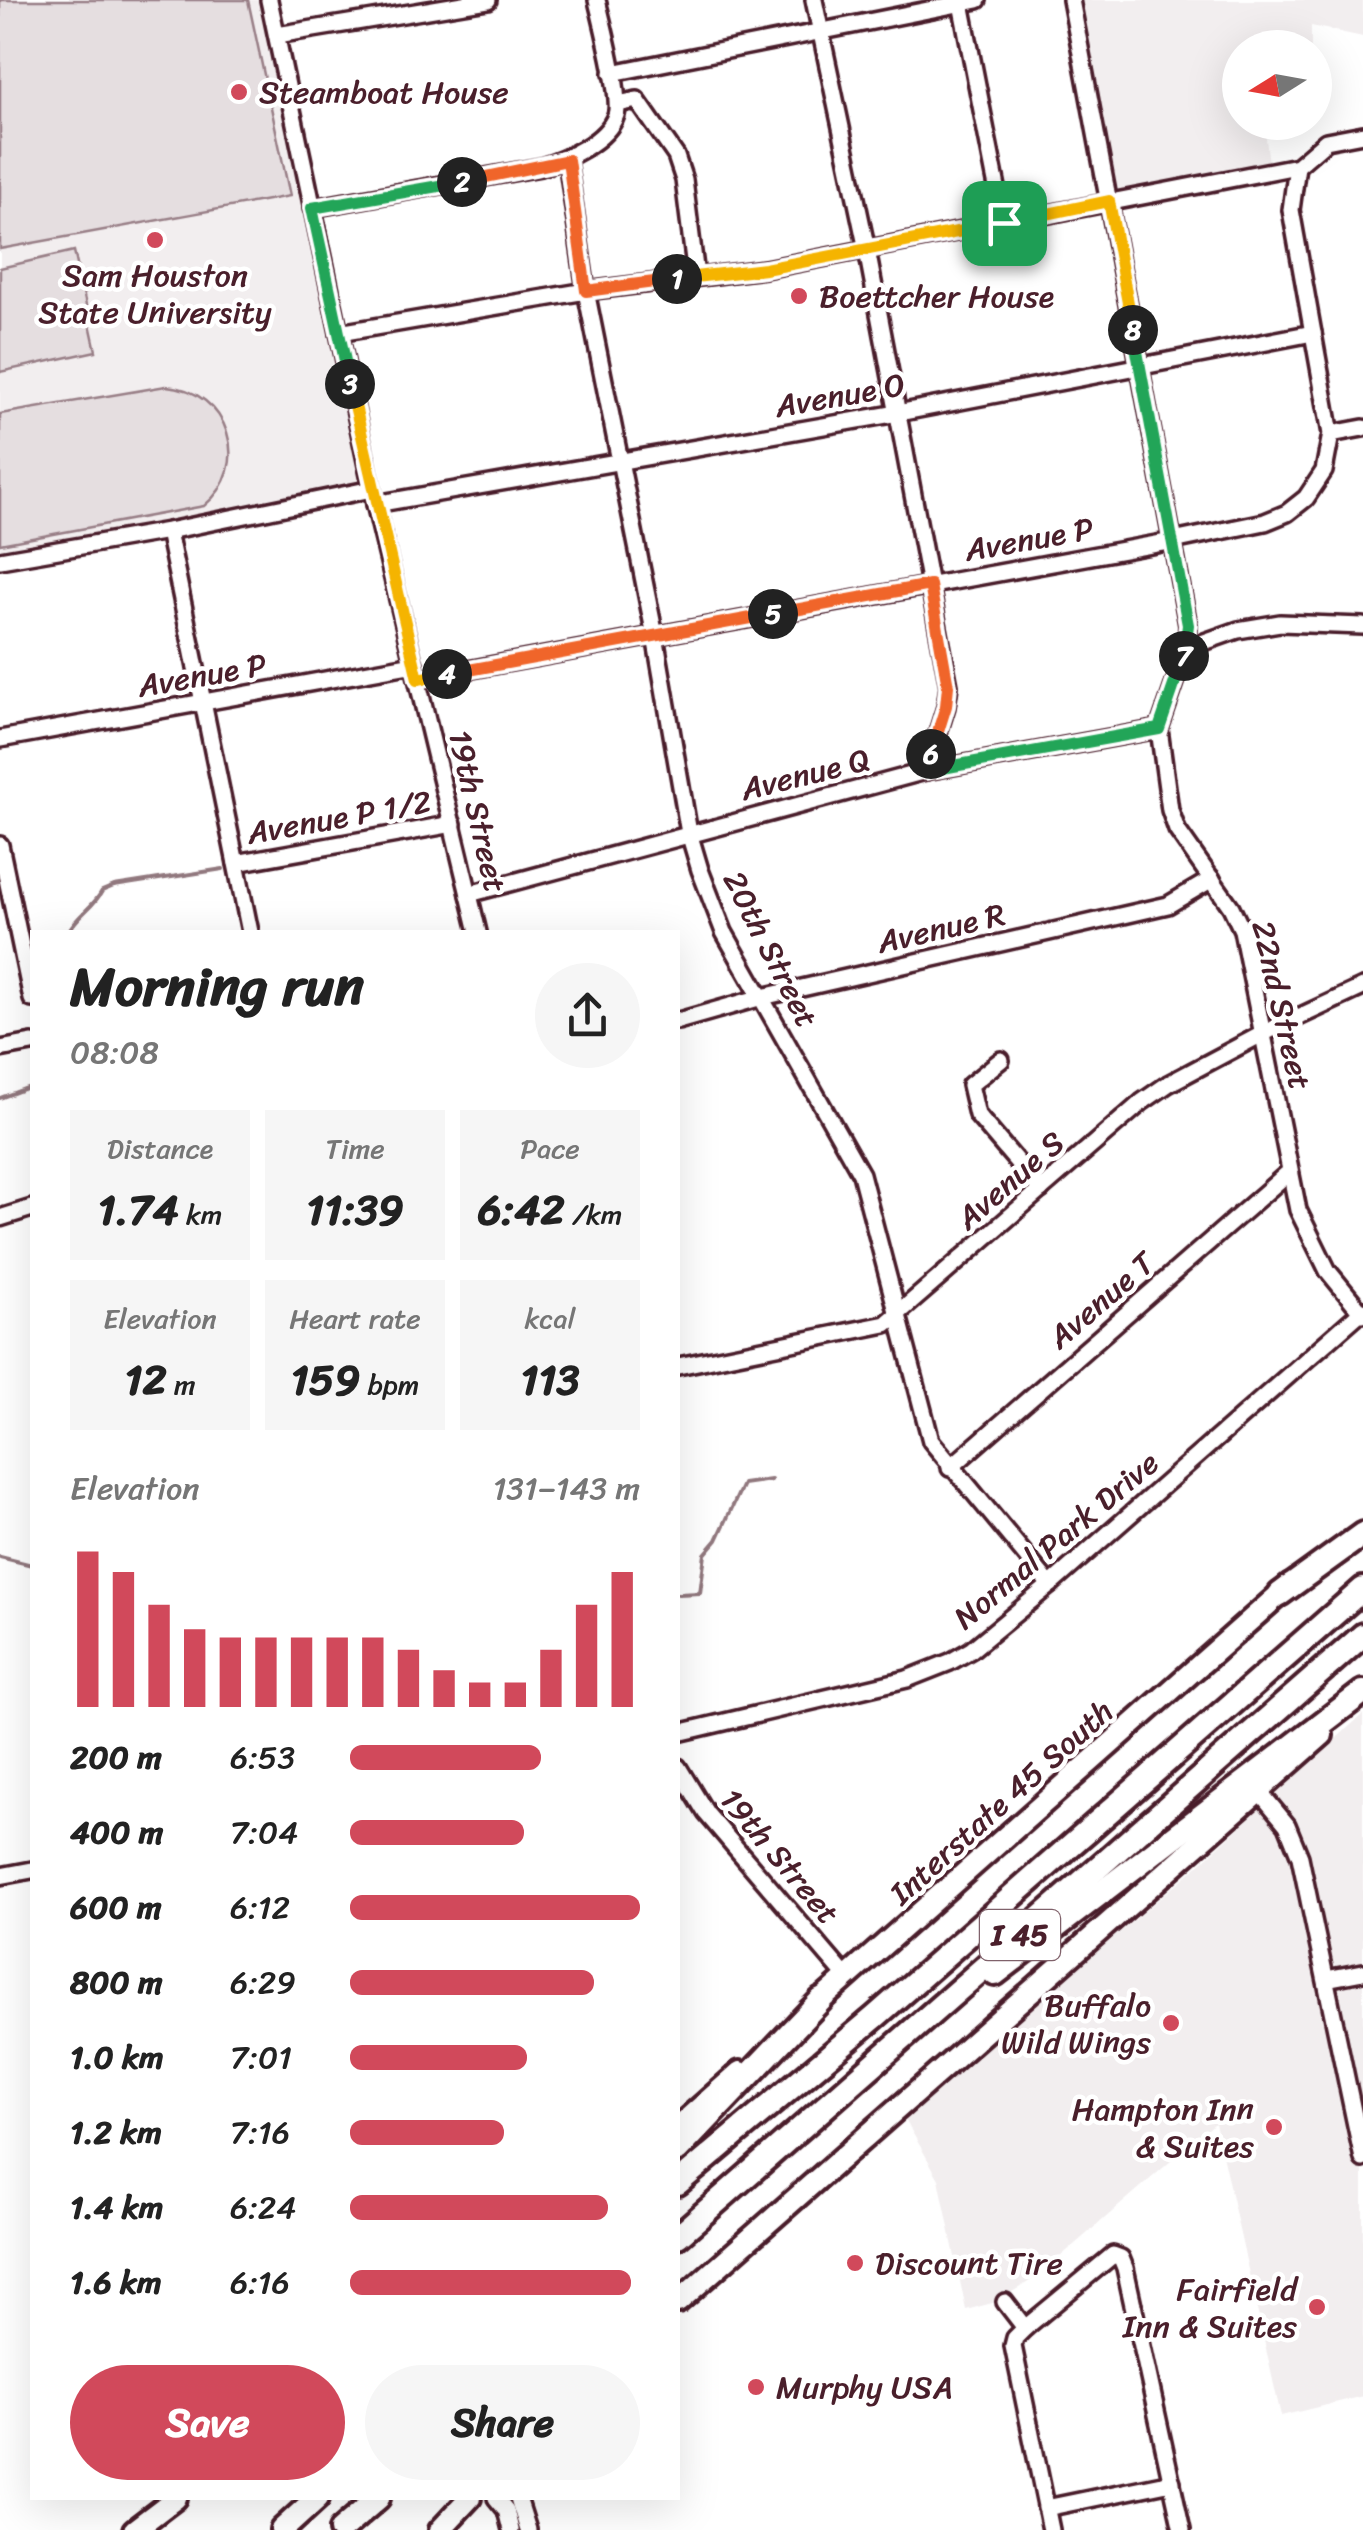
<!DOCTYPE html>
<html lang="en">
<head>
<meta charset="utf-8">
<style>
	:root { --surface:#fff; --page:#f6f6f6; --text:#222; --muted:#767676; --accent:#d1495b }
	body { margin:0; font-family:Sriracha,sans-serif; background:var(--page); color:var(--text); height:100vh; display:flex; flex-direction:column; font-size:38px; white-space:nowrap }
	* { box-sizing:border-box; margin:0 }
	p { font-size:32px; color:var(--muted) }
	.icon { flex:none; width:55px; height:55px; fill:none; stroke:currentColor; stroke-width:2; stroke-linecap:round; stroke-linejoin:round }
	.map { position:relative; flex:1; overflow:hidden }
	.panel { position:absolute; left:30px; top:930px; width:650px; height:1570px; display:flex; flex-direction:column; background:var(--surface); border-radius:0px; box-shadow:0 10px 40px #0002 }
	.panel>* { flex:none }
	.needle { width:65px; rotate:259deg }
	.buttons { position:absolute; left:1222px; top:30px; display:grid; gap:20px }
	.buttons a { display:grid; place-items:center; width:110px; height:110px; border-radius:50%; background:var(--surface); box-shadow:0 10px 40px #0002; font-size:50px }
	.pin { position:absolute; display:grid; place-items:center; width:85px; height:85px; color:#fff; margin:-42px; border-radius:20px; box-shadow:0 5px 15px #0006 }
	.km { position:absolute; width:50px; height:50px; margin:-25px; border-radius:50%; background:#222; color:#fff; font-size:28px; line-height:50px; text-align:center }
	.round { display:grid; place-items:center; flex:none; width:105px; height:105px; border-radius:52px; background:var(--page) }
	.head { display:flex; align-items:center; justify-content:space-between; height:170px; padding:0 40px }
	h1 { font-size:55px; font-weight:700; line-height:75px }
	.figures { display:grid; grid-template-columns:repeat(3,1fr); gap:15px; height:170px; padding:10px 40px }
	.figures div { display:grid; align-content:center; border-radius:0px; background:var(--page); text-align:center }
	.figures b { font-size:42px; font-weight:700 }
	.figures small { font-size:28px; font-weight:400 }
	.figures p { font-size:28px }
	.chart { height:280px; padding:20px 40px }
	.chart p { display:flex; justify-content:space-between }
	.chart svg { width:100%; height:180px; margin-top:10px; stroke:var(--accent); stroke-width:6 }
	.button { display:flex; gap:20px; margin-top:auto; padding:20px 40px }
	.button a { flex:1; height:115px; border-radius:60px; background:var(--accent); color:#fff; font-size:40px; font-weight:700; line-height:115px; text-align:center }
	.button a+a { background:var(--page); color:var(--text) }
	ul { padding:0 40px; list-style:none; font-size:32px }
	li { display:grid; grid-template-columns:160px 120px 1fr; align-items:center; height:75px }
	li i { height:25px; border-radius:12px; background:var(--accent) }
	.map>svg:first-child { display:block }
	.built { fill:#f2eeef }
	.green { fill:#e5dee0; stroke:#987e86; stroke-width:2.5 }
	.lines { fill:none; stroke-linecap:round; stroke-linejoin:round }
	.stream { stroke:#91787e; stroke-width:4 }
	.minor-casing { stroke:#4a1f2b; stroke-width:22 }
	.major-casing { stroke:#4a1f2b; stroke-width:28 }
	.highway-casing { stroke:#4a1f2b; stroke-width:30 }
	.minor { stroke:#fff; stroke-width:15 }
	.major { stroke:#fff; stroke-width:20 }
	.highway { stroke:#fff; stroke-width:22 }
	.split-1-casing { stroke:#fff; stroke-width:20 }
	.split-2-casing { stroke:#fff; stroke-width:20 }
	.split-3-casing { stroke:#fff; stroke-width:20 }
	.split-4-casing { stroke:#fff; stroke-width:20 }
	.split-5-casing { stroke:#fff; stroke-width:20 }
	.split-6-casing { stroke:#fff; stroke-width:20 }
	.split-7-casing { stroke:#fff; stroke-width:20 }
	.split-8-casing { stroke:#fff; stroke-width:20 }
	.split-9-casing { stroke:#fff; stroke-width:20 }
	.split-1 { stroke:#f5b400; stroke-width:12 }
	.split-2 { stroke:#f0652b; stroke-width:12 }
	.split-3 { stroke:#22a559; stroke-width:12 }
	.split-4 { stroke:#f5b400; stroke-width:12 }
	.split-5 { stroke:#f0652b; stroke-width:12 }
	.split-6 { stroke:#f0652b; stroke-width:12 }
	.split-7 { stroke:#22a559; stroke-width:12 }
	.split-8 { stroke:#22a559; stroke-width:12 }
	.split-9 { stroke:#f5b400; stroke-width:12 }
	.poi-dot { fill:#d1495b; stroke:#fff; stroke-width:4 }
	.labels { text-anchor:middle; stroke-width:9; stroke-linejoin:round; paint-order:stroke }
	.shield { fill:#fff; stroke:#80626b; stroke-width:2.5 }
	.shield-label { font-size:30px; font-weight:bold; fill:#4a1f2b }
	.poi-label { font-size:32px; fill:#4a1f2b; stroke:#fff; text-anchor:start }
	.street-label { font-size:32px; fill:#4a1f2b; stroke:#fff }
</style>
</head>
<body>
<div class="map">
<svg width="1363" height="2530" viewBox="0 0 1363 2530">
	<rect width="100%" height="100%" fill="#fff"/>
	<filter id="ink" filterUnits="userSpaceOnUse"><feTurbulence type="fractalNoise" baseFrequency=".01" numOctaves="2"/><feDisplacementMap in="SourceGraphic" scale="20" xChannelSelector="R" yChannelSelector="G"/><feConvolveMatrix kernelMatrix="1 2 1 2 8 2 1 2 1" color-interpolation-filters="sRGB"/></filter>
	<g filter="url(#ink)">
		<!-- built -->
		<g class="built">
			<path d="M0,0h261l100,479 -8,7 -353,65z"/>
			<path d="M1081,0h282v37l-52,-11v21l-71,1v74l24,1 5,40 -147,29 -8,-8z"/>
			<path d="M1363,1714v682l-82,20 -66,-293 -177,153 -42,26 -30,8 -27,-131 -35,-61 299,-257z"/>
		</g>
		<!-- green -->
		<g class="green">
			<path d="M0,0h248l42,196 -290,53z"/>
			<path d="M74,251l22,100 -96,21v-104z"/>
			<path d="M166,386c62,4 88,80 38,120l-204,38v-130z"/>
		</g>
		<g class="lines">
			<!-- stream -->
			<g class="stream">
				<path d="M68,932c10,-18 26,-25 34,-41l12,-5 109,-17"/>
				<path d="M0,1098l32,-12"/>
				<path d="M0,1557l32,8"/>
				<path d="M678,1594l22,-1 5,-39 12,-14 26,-56 28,-4"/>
			</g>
			<defs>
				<g id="minor">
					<path d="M269,0l106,504 103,428"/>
					<path d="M814,0l53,250 82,436 -3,21 -20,64"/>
					<path d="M1071,0l117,625 -1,23 -28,81 11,81 7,20 54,77 11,23 56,280 30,61 35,43"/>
					<path d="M961,3l43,220"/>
					<path d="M277,35l211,-35"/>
					<path d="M612,73l366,-73"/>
					<path d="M618,104l19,-4 39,56 8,24 12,96"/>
					<path d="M567,160l19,131 69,345 34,197 11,37 24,62 137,242 70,267 119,144"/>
					<path d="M312,208l229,-41c24,-7 66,-25 75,-52 6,-16 -14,-93 -19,-115"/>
					<path d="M339,333l247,-42 179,-22 532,-103 29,-25 37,-7"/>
					<path d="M1331,434l32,-6"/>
					<path d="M375,504l523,-91 415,-80"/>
					<path d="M168,531l82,401"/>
					<path d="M0,560l168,-29 204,-42"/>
					<path d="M1187,648l51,-18 42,-7 83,3"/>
					<path d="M418,679l755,-138 92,-19 22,-9 19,-15 18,-27 7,-37 -40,-224 6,-44"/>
					<path d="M0,739l414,-75"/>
					<path d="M0,845l32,154"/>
					<path d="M236,863l217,-39"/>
					<path d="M469,894l457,-123 233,-42"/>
					<path d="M678,1021l84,-24 406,-92 44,-26"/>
					<path d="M0,1049l32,-6"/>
					<path d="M1001,1060l-31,25 7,30 64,75"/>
					<path d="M0,1218l32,-10"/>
					<path d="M678,1366l208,-42 256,-222 26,-18 96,-51 99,-46"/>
					<path d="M950,1468l339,-296"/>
					<path d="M678,1733l229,-54 43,-17 21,-12 79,-65 313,-275"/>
					<path d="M678,1767l28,46 141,165"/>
					<path d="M1259,1791l28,34 13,32 63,302"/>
					<path d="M0,1876l32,-6"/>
					<path d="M1326,1979l37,-7"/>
					<path d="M1005,2302l20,26"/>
					<path d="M496,2498l10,12 5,20"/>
					<path d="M518,2498l10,32"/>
					<path d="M1046,2508l126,-26"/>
					<path d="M1051,2530l-38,-184 2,-8 10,-10 88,-73 8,3 4,10 57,262"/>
				</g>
				<g id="major">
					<path d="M810,2010l480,-425"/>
					<path d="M678,2127l62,-55"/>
					<path d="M678,2302l644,-567"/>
					<path d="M134,2530l42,-32"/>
					<path d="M440,2530l30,-32"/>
				</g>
				<g id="highway">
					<path d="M1280,1594l83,-60"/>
					<path d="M995,1974l368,-282"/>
					<path d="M678,2150l143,-150"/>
					<path d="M678,2183l197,-166 488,-428"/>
					<path d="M678,2236l685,-601"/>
					<path d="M282,2530l35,-32"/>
					<path d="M341,2530l37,-32"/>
				</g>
			</defs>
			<!-- minor casing -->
			<use href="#minor" class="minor-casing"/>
			<!-- major casing -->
			<use href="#major" class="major-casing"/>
			<!-- highway casing -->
			<use href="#highway" class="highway-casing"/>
			<!-- minor -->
			<use href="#minor" class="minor"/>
			<!-- major -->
			<use href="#major" class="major"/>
			<!-- highway -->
			<use href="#highway" class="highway"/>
		</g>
	</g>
	<g class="lines" filter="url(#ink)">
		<defs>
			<path id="split-1" d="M677,279l88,-10 239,-46"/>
			<path id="split-2" d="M462,182l106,-22 18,131 91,-12"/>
			<path id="split-3" d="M350,384l-38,-176 150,-26"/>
			<path id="split-4" d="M350,384l68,295 29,-5"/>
			<path id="split-5" d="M447,674l326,-60"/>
			<path id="split-6" d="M773,614l157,-29 18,101 -2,20 -15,48"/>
			<path id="split-7" d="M931,754l-5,17 233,-42 25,-73"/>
			<path id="split-8" d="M1133,330l55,295 -4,31"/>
			<path id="split-9" d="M1004,223l105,-22 24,129"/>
		</defs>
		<!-- split-1 casing -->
		<use href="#split-1" class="split-1-casing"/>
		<!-- split-2 casing -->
		<use href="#split-2" class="split-2-casing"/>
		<!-- split-3 casing -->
		<use href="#split-3" class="split-3-casing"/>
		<!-- split-4 casing -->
		<use href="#split-4" class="split-4-casing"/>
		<!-- split-5 casing -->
		<use href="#split-5" class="split-5-casing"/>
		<!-- split-6 casing -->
		<use href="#split-6" class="split-6-casing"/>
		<!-- split-7 casing -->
		<use href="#split-7" class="split-7-casing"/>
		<!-- split-8 casing -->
		<use href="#split-8" class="split-8-casing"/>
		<!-- split-9 casing -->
		<use href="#split-9" class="split-9-casing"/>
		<!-- split-1 -->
		<use href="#split-1" class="split-1"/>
		<!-- split-2 -->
		<use href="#split-2" class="split-2"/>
		<!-- split-3 -->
		<use href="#split-3" class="split-3"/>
		<!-- split-4 -->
		<use href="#split-4" class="split-4"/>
		<!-- split-5 -->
		<use href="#split-5" class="split-5"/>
		<!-- split-6 -->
		<use href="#split-6" class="split-6"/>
		<!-- split-7 -->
		<use href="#split-7" class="split-7"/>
		<!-- split-8 -->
		<use href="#split-8" class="split-8"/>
		<!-- split-9 -->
		<use href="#split-9" class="split-9"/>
	</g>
	<!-- markers -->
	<g class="poi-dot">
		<circle cx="239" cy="92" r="10"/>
		<circle cx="155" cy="240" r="10"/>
		<circle cx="799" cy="296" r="10"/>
		<circle cx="1171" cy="2023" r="10"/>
		<circle cx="1274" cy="2127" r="10"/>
		<circle cx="855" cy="2263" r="10"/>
		<circle cx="1317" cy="2307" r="10"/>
		<circle cx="756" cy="2387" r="10"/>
	</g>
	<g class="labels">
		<!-- shield labels -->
		<rect class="shield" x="980" y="1910" width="80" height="50" rx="8"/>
		<g class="shield-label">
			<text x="1020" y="1945">I 45</text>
		</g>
		<!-- poi labels -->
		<g class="poi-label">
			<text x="259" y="103">Steamboat House</text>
			<text x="155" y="286" text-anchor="middle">Sam Houston<tspan x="155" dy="37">State University</tspan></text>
			<text x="819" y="307">Boettcher House</text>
			<text x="1151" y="2016" text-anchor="end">Buffalo<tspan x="1151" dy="37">Wild Wings</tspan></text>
			<text x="1254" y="2120" text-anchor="end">Hampton Inn<tspan x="1254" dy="37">&amp; Suites</tspan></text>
			<text x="875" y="2274">Discount Tire</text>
			<text x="1297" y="2300" text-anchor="end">Fairfield<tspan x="1297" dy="37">Inn &amp; Suites</tspan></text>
			<text x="776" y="2398">Murphy USA</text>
		</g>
		<!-- street labels -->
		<g class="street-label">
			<text transform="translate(840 395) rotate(-10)" y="11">Avenue O</text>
			<text transform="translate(1029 539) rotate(-10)" y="11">Avenue P</text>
			<text transform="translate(202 675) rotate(-10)" y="11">Avenue P</text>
			<text transform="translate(805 774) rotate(-14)" y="11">Avenue Q</text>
			<text transform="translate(478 811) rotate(77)" y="11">19th Street</text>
			<text transform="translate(339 817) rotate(-10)" y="11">Avenue P 1/2</text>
			<text transform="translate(941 928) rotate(-13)" y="11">Avenue R</text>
			<text transform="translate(771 949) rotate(63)" y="11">20th Street</text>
			<text transform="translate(1282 1005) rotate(77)" y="11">22nd Street</text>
			<text transform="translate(1010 1180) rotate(-41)" y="11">Avenue S</text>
			<text transform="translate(1101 1300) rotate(-41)" y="11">Avenue T</text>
			<text transform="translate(1056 1540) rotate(-40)" y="11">Normal Park Drive</text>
			<text transform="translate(1001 1802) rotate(-42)" y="11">Interstate 45 South</text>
			<text transform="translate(780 1856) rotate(50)" y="11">19th Street</text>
		</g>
	</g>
</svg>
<div class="buttons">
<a><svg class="needle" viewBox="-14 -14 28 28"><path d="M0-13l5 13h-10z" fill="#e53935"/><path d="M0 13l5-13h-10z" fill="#767676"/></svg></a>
</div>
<div class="pin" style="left:1004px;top:223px;background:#1e9e55"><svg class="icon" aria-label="arrive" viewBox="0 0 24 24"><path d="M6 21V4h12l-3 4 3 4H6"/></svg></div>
<b class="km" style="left:677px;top:279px">1</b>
<b class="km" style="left:462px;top:182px">2</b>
<b class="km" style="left:350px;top:384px">3</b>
<b class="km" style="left:447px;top:674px">4</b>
<b class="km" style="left:773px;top:614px">5</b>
<b class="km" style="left:931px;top:754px">6</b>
<b class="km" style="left:1184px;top:656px">7</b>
<b class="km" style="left:1133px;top:330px">8</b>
<section class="panel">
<div class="head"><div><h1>Morning run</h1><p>08:08</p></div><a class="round"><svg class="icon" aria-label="share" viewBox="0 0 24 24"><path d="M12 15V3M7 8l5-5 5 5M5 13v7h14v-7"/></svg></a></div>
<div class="figures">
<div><p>Distance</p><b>1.74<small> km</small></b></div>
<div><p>Time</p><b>11:39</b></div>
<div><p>Pace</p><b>6:42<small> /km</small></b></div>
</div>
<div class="figures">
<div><p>Elevation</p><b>12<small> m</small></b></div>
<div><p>Heart rate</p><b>159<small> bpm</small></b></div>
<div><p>kcal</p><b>113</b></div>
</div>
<div class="chart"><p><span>Elevation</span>131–143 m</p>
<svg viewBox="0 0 160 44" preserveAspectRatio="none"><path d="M5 44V6M15 44V11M25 44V19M35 44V25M45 44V27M55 44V27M65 44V27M75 44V27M85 44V27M95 44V30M105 44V35M115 44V38M125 44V38M135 44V30M145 44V19M155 44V11"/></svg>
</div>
<ul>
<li><b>200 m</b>6:53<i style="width:66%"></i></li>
<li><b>400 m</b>7:04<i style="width:60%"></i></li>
<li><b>600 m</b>6:12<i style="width:100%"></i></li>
<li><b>800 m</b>6:29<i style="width:84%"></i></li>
<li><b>1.0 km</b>7:01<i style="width:61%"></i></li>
<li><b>1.2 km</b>7:16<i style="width:53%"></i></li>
<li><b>1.4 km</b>6:24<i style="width:89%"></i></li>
<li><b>1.6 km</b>6:16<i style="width:97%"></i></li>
</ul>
<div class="button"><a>Save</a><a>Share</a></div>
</section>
</div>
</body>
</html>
